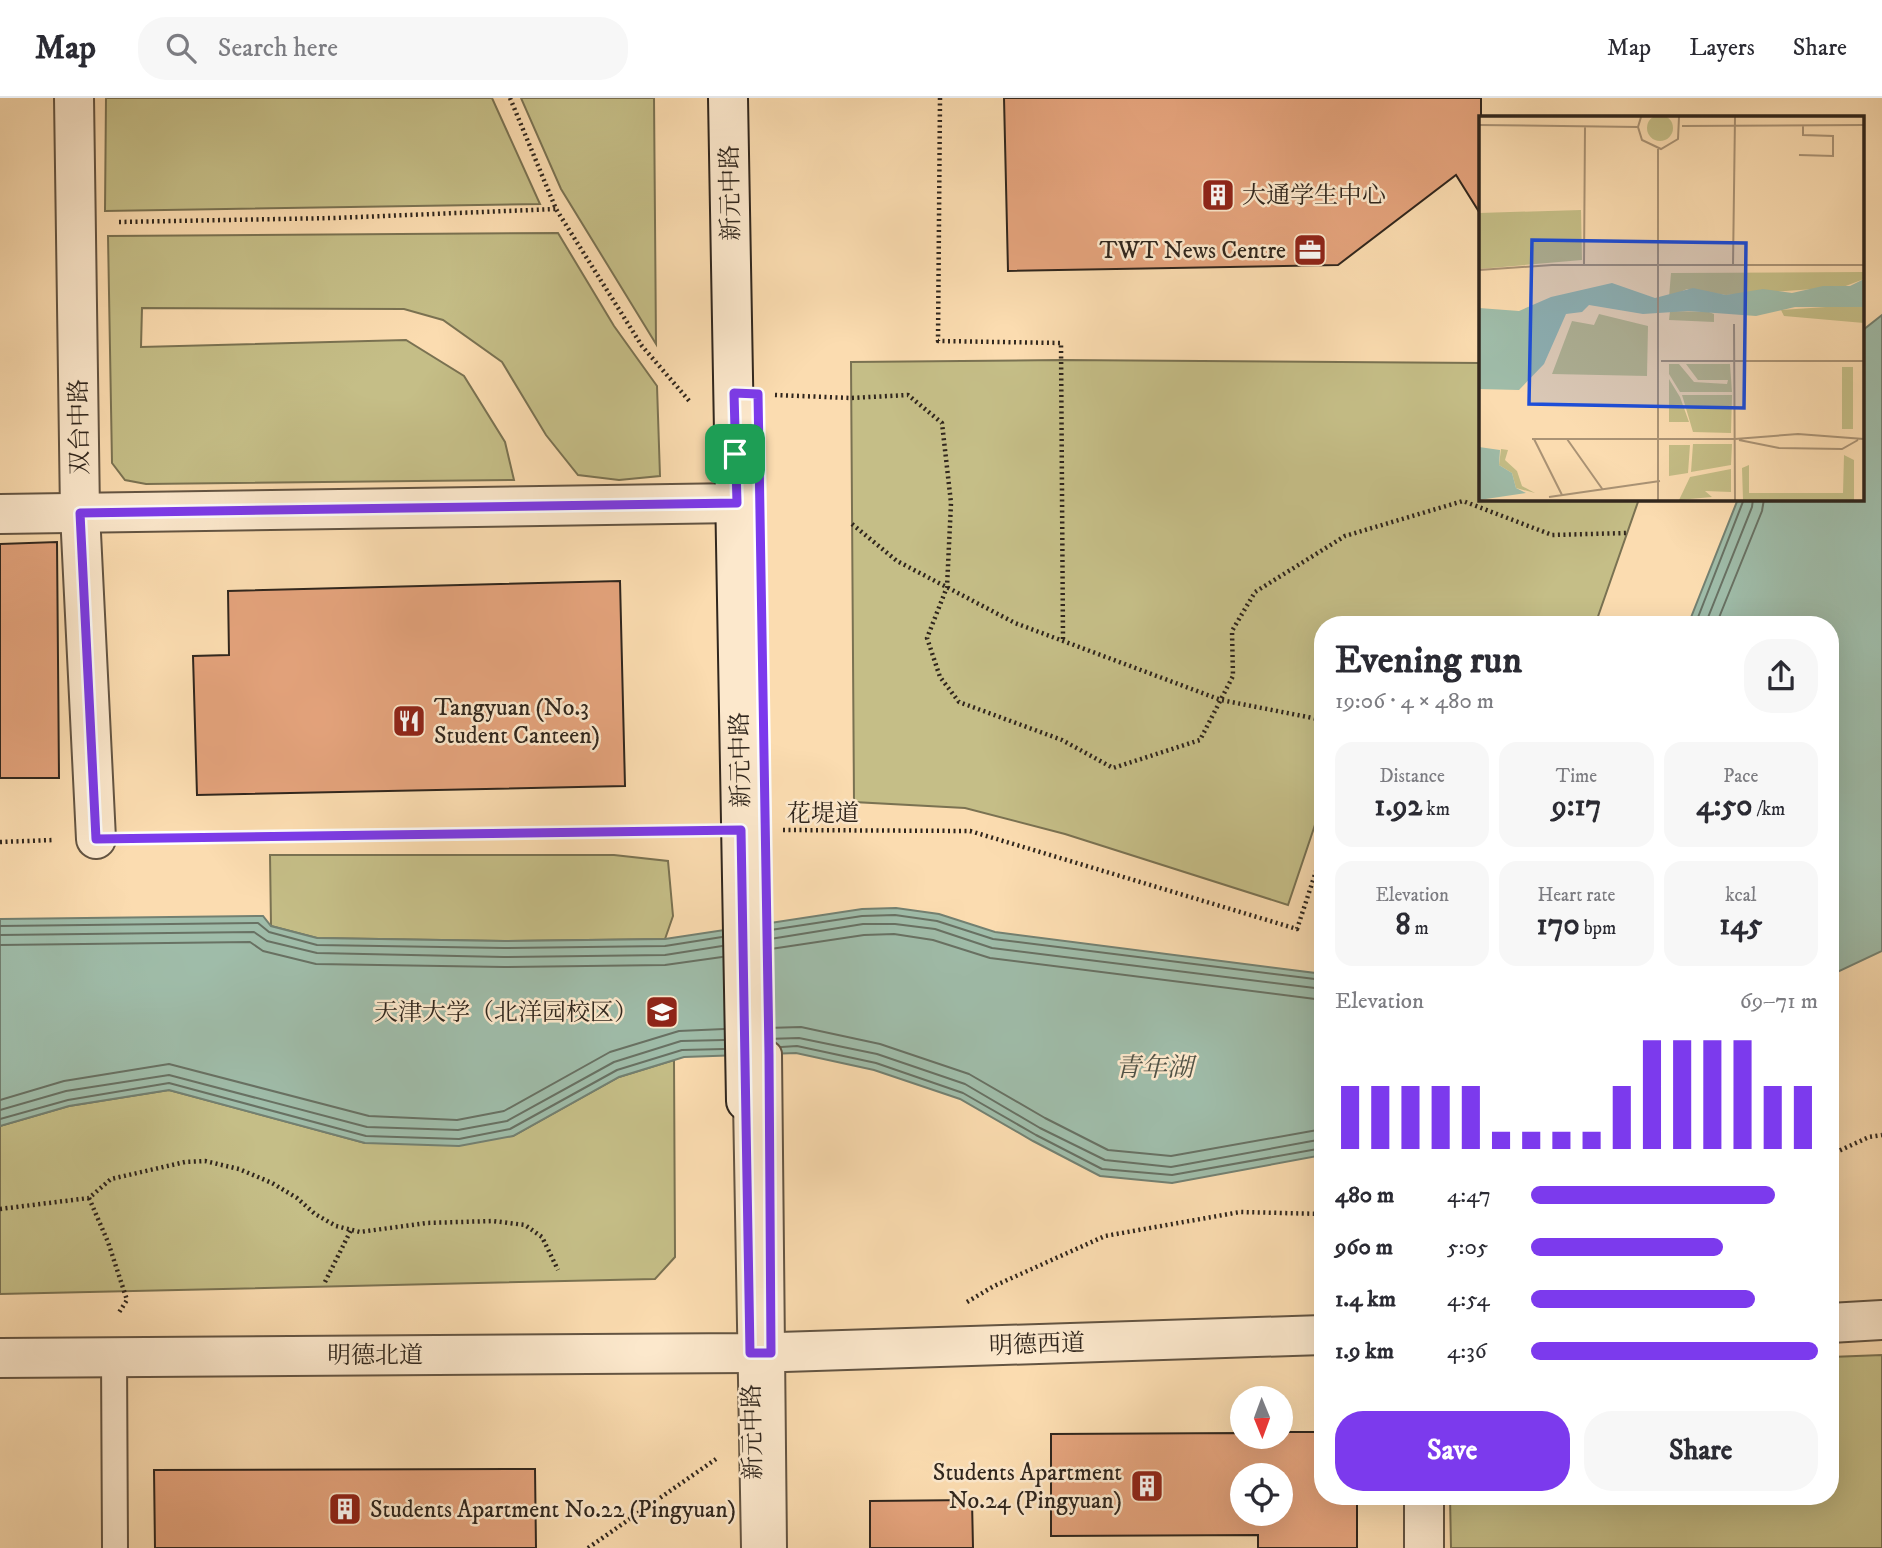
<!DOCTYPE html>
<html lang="en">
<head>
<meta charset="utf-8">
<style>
	:root { --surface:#fff; --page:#f7f7f7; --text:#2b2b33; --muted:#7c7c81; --line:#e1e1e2; --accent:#7c3aed }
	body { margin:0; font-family:"IM FELL DW Pica","Noto Serif SC",serif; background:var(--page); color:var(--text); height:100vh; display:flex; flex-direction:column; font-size:26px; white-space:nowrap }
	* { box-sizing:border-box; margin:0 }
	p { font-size:23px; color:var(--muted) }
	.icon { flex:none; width:38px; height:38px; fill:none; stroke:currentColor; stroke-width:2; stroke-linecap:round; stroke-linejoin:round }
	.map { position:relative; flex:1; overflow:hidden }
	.details { position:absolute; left:1314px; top:518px; width:525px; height:889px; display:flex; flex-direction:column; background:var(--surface); border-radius:28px; box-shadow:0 7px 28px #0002 }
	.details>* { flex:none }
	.needle { width:46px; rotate:179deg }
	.controls { position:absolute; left:1230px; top:1288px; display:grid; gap:14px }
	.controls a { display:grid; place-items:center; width:63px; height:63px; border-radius:50%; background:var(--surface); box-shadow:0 7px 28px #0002; font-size:35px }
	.pin { position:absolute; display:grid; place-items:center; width:60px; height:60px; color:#fff; margin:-30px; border-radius:14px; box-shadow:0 4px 10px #0006 }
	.round { display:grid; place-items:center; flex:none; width:74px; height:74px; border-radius:28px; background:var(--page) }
	.head { display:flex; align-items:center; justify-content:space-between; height:119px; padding:0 21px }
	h1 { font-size:38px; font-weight:800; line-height:52px }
	.metrics { display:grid; grid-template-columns:repeat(3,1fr); gap:10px; height:119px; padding:7px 21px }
	.metrics div { display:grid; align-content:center; border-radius:18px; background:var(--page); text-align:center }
	.metrics b { font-size:30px; font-weight:800 }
	.metrics small { font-size:19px; font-weight:400 }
	.metrics p { font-size:19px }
	.chart { height:196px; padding:14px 21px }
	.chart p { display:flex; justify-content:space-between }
	.chart svg { width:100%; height:126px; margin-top:7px; stroke:var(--accent); stroke-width:6 }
	.cta { display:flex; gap:14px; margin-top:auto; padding:14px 21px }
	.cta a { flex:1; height:80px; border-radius:28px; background:var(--accent); color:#fff; font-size:28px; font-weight:800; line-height:80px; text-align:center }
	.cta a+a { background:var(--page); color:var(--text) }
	ul { padding:0 21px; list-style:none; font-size:23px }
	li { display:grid; grid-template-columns:112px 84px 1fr; align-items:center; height:52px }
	li i { height:18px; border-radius:9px; background:var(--accent) }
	header { display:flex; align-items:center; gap:42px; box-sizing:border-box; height:98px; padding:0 35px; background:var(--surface); border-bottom:2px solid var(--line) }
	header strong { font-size:33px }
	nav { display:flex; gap:38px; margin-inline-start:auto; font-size:24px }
	.search { width:490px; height:63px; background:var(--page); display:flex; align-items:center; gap:18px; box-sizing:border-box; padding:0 24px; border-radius:28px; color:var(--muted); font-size:26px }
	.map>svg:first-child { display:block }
	.green { fill:#c5be87; stroke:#7a7252; stroke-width:2 }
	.water { fill:#9fbca9; stroke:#738071; stroke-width:2 }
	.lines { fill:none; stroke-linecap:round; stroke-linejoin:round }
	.shore { stroke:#687163; stroke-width:2 }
	.building { fill:#e4a37c; stroke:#30261d; stroke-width:2; fill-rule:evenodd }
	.lane-casing { stroke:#635442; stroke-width:28 }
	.street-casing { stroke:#635442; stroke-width:42 }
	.secondary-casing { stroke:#30261d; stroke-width:42 }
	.path { stroke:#30261d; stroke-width:4.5; stroke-dasharray:2 3.5; stroke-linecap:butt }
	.lane { stroke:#fce8cc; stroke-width:24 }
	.street { stroke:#fce8cc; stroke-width:38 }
	.secondary { stroke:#fce8cc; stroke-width:38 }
	.route-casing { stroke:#fff; stroke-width:14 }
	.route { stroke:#7c3aed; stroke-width:9 }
	.labels { text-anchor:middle; stroke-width:5; stroke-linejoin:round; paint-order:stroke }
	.street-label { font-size:24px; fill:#30261d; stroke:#fce8cc }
	.poi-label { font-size:24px; fill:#30261d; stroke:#fce8cc; text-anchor:start }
	.water-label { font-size:26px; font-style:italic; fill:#515347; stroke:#fce8cc }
	.inset-road { fill:none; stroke:#aa9375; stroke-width:2 }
	.view { fill:#1d4ed8; fill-opacity:0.15; stroke:#1d4ed8; stroke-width:3.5 }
	.inset-edge { fill:none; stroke:#30261d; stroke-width:3.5 }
</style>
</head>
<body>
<header>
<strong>Map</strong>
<div class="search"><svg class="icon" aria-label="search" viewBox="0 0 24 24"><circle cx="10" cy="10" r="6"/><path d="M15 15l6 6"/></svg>Search here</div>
<nav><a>Map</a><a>Layers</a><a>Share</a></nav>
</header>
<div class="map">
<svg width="1882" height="1450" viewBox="0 0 1882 1450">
	<rect width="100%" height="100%" fill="#fbdcb0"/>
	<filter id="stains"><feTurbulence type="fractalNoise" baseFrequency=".00286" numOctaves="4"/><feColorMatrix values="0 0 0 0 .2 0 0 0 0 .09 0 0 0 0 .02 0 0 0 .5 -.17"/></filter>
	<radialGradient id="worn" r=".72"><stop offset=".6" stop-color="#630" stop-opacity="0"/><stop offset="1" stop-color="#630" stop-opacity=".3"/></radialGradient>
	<!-- green -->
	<g class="green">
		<path d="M106,0h386l48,106 -435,7z"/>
		<path d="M521,0h133l2,246 -95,-155z"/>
		<path d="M558,135l56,93 43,60 3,90 -41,4 -41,-5 -32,-40 -44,-73 -59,-42 -39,-11 -262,-1 -1,39 265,-7 58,36 41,66 9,38 -368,4 -21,-4 -13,-17 -4,-227z"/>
		<path d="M1061,262l420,3v136h158l-44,126h-272v182h-2l-33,98 -223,-71 -100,-26 -111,-6 -3,-440z"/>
		<path d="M270,757h344l54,6 5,55 -8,23 -161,2 -187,-3 -46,-12z"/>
		<path d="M674,962l1,197 -20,22 -655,15v-168l69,-20 100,-16 196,53 148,-7 106,-59z"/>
		<path d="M1882,1257v193h-431l-1,-52h380l1,-139z"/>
	</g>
	<!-- water -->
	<g class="water">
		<path d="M1882,217v636l-51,24 -1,-350h-142l50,-126h125v-169z"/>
		<path d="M896,810l43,6 56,18 328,42v181l-151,28 -72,-7 -67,-35 -73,-42 -86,-29 -78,-17 -112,4 -65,20 -106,59 -54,10 -94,-3 -196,-53 -100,16 -69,20v-207l263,-3 8,10 46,12 187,3 161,-2 197,-30z"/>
	</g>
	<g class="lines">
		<!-- shore -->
		<g class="shore">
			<path d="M1695,527l49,-126"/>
			<path d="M1705,527l47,-118 1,-8"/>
			<path d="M1716,527l46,-114 2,-12"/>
			<path d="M0,828l258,-3 11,9 48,13 187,3 161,-2 57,-9"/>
			<path d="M764,833l98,-15 33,-1 42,6 56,18 330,41"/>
			<path d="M0,837l254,-3 13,9 50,12 187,4 161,-2 57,-9"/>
			<path d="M764,842l99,-16h32l40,5 57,19 331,41"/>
			<path d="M0,847l250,-3 13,9 53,13 188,3 161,-2 57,-8"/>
			<path d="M764,852l100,-15 30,-1 39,6 57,18 333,42"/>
			<path d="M766,930l35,-1 79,17 89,30 76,44 63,32 63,6 152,-27"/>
			<path d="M766,941l33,-1 78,16 88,30 75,44 65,32 66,7 152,-28"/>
			<path d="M781,949l16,-1 79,17 87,30 73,42 66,34 70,6 151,-27"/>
			<path d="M0,1002l64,-19 105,-17 200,52 88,4 47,-9 106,-59 69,-21 45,-2"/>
			<path d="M0,1012l66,-19 103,-16 198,52 91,3 49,-9 107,-59 67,-21 43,-1"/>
			<path d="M0,1021l68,-19 101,-17 197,53 93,3 51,-10 107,-59 65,-20 42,-1"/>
		</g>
	</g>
	<!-- building -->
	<g class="building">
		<path d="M1004,0h477v117l-25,-40 -118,90 -330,6z"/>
		<path d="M57,444l2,236h-59v-234z"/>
		<path d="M620,483l5,205 -428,9 -4,-139 36,-1 -1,-64z"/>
		<path d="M1281,1334h42v64h34v52h-99v-13l-207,1v-102l191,-1v4h39zM1242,1377h39v39h-39z"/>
		<path d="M535,1371l1,79h-381l-1,-78z"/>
		<path d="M972,1402l1,48h-103v-47z"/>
	</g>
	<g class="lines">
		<defs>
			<g id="lane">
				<path d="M769,956l5,494"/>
				<path d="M746,1003l8,447"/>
				<path d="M114,1258l1,192"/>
			</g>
			<g id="street">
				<path d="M74,0l6,415 16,326"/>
				<path d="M0,416l737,-11"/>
				<path d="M1830,1225l52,-3"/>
				<path d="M0,1260l750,-5 573,-18"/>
				<path d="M1424,1398v52"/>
			</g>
			<path id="secondary" d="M728,0l18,1003"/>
		</defs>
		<!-- lane casing -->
		<use href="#lane" class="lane-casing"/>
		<!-- street casing -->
		<use href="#street" class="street-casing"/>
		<!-- secondary casing -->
		<use href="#secondary" class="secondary-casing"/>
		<!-- path -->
		<g class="path">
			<path d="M510,0l46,111 86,137 49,57"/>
			<path d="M940,0l-2,243 123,2 2,298"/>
			<path d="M119,124l215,-4 222,-9"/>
			<path d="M775,297l76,3 57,-3 34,28 9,80 -4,84 -20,51 13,39 19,25 103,38 51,28 87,-28 33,-64 -1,-45 23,-39 90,-56 118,-35 89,34 75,-2"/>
			<path d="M852,426l45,37 118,62 206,77 102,20"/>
			<path d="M783,732l187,1 327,98 26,-79"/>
			<path d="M139,741l562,-9"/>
			<path d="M0,744l53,-2"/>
			<path d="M1830,1057l39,-18 13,-2"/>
			<path d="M89,1100l19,44 19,58 -9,14"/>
			<path d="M0,1111l89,-11 22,-19 74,-17 20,-1 34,8 33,14 25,15 18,16 21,12 24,6 66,-9 67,-2 32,4 17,12 16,33"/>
			<path d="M325,1184l26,-52"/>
			<path d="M967,1204l27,-16 111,-50 135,-24 83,2"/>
			<path d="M588,1450l128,-89"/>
		</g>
		<!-- lane -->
		<use href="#lane" class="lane"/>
		<!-- street -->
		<use href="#street" class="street"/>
		<!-- secondary -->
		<use href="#secondary" class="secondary"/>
	</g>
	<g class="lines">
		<defs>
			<path id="route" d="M734,295l24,1 11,660 2,299h-21l-9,-523 -645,9 -16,-326 657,-10z"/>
		</defs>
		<!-- route casing -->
		<use href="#route" class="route-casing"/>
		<!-- route -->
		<use href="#route" class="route"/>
	</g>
	<!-- icons -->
	<defs>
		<symbol id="building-square" viewBox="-11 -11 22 22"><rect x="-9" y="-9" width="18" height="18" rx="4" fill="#8f2418" stroke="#fce8cc"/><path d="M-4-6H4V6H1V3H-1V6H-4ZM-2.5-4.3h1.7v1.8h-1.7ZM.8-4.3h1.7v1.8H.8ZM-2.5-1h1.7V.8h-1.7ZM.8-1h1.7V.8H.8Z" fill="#fff"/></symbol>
		<symbol id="office-square" viewBox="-11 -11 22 22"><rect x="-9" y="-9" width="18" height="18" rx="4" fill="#8f2418" stroke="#fce8cc"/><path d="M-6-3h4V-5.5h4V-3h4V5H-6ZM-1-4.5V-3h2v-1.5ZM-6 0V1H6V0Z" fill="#fff"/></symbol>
		<symbol id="restaurant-square" viewBox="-11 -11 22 22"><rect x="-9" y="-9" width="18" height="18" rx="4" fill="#8f2418" stroke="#fce8cc"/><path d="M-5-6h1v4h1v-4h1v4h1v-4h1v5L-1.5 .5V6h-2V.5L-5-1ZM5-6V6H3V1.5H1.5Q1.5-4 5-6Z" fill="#fff"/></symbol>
		<symbol id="university-square" viewBox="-11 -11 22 22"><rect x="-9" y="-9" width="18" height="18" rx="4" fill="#8f2418" stroke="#fce8cc"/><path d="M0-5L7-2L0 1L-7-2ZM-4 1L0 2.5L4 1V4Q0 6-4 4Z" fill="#fff"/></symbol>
	</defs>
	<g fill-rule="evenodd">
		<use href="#building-square" x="1199" y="78" width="38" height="38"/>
		<use href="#office-square" x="1291" y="133" width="38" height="38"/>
		<use href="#restaurant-square" x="390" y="604" width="38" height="38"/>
		<use href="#university-square" x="643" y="895" width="38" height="38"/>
		<use href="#building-square" x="1128" y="1369" width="38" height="38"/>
		<use href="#building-square" x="326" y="1392" width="38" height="38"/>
	</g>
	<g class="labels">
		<!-- street labels -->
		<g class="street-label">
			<text transform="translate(730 95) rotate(-91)" y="8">新元中路</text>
			<text transform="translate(79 329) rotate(-91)" y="8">双台中路</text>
			<text transform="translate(740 662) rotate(-91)" y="8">新元中路</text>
			<text x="823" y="723">花堤道</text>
			<text transform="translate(1037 1246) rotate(-2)" y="8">明德西道</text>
			<text x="375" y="1265">明德北道</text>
			<text transform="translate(752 1334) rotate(-91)" y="8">新元中路</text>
		</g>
		<!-- poi labels -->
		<g class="poi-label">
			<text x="1242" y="105">大通学生中心</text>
			<text x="1286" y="160" text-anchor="end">TWT News Centre</text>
			<text x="434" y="617">Tangyuan (No.3<tspan x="434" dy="28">Student Canteen)</tspan></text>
			<text x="638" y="922" text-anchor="end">天津大学（北洋园校区）</text>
			<text x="1122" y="1382" text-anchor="end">Students Apartment<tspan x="1122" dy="28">No.24 (Pingyuan)</tspan></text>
			<text x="370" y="1419">Students Apartment No.22 (Pingyuan)</text>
		</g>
		<!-- water labels -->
		<g class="water-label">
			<text x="1154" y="978">青年湖</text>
		</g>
	</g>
	<!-- overview -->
	<g transform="translate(1479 18)">
		<rect width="385" height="385" fill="#fbdcb0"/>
		<path d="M168 12a13 13 0 1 1 26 0a13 13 0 1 1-26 0ZM102,94l1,50 -103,9v-56zM385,156v7l-21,8 -117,8 -39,-6 -18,8 2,-24zM377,189l8,2v16l-80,-7 -3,-6zM191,195l39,1 5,2v8l-45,-2zM120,198l49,12 -1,50 -95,-2 20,-53 22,4zM190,248h10l15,18 33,2 1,-4h-30l-12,-16h44l2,28h-52l-11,-18zM363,251h11v62h-11zM190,263l11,18 9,25h-20zM203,279h50l-1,38 -38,-1zM214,328h39l-1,21 -40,7zM190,329h21l-2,28 -19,3zM22,333l7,1 -3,10 12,11 5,15 13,7 -19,-5 -4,-15 -13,-8zM365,339l10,5v40h-111l-1,-32 7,-3v28h94zM252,353v23l-26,-1 7,6 -33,3 11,-23z" fill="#c5be87"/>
		<path d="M385,163v28h-69l-39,9 -68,-5 -45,3 -54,-9 -7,7 -16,2 -22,50 -25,26 -40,-1v-81l40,3 32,-14 61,-14 43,15 38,-10 33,7 37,-6 29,4 31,-7h27zM0,331l21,3 -1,15 13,8 4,15 10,5 -47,7z" fill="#9fbca9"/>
		<path class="inset-road" d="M162,1l-3,10 4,13 19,9 17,-10 1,-22M0,9l159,2M203,10l182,-1M320,39l34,1v-20l-30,-1v-10M105,149l1,-139M254,149l2,-148M0,154l73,-5h312M255,208l1,176M182,245h203M53,323h203l63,-5 66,5M55,323l28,56M88,323l36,51M260,324l40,8 63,1 16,-9M70,381l111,-16M179,384v-351"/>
		<path class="view" d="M53,124l214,3 -2,165 -215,-4z"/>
		<rect width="385" height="385" class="inset-edge"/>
	</g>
	<rect width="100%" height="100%" filter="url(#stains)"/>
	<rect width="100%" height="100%" fill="url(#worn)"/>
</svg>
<div class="controls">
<a><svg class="needle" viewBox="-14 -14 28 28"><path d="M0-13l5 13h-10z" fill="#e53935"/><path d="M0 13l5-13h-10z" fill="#7c7c81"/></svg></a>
<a><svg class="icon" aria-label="locate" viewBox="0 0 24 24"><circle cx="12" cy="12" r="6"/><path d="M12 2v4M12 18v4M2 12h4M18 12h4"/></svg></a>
</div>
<div class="pin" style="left:735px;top:356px;background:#1e9e55"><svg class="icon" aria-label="arrive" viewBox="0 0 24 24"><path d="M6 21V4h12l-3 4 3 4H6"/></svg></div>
<section class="details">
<div class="head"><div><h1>Evening run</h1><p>19:06 · 4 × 480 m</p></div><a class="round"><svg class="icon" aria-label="share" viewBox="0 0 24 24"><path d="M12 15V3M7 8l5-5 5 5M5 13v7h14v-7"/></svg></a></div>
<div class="metrics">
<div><p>Distance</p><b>1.92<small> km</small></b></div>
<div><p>Time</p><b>9:17</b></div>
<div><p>Pace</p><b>4:50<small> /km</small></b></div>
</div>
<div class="metrics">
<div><p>Elevation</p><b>8<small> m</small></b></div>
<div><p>Heart rate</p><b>170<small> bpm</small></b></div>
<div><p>kcal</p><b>145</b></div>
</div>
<div class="chart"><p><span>Elevation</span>69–71 m</p>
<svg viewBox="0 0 160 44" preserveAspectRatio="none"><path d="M5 44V22M15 44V22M25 44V22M35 44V22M45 44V22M55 44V38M65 44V38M75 44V38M85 44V38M95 44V22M105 44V6M115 44V6M125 44V6M135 44V6M145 44V22M155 44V22"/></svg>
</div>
<ul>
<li><b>480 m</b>4:47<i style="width:85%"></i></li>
<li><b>960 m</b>5:05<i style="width:67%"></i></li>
<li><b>1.4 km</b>4:54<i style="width:78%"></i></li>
<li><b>1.9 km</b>4:36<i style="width:100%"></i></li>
</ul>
<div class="cta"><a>Save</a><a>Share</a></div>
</section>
</div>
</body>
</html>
